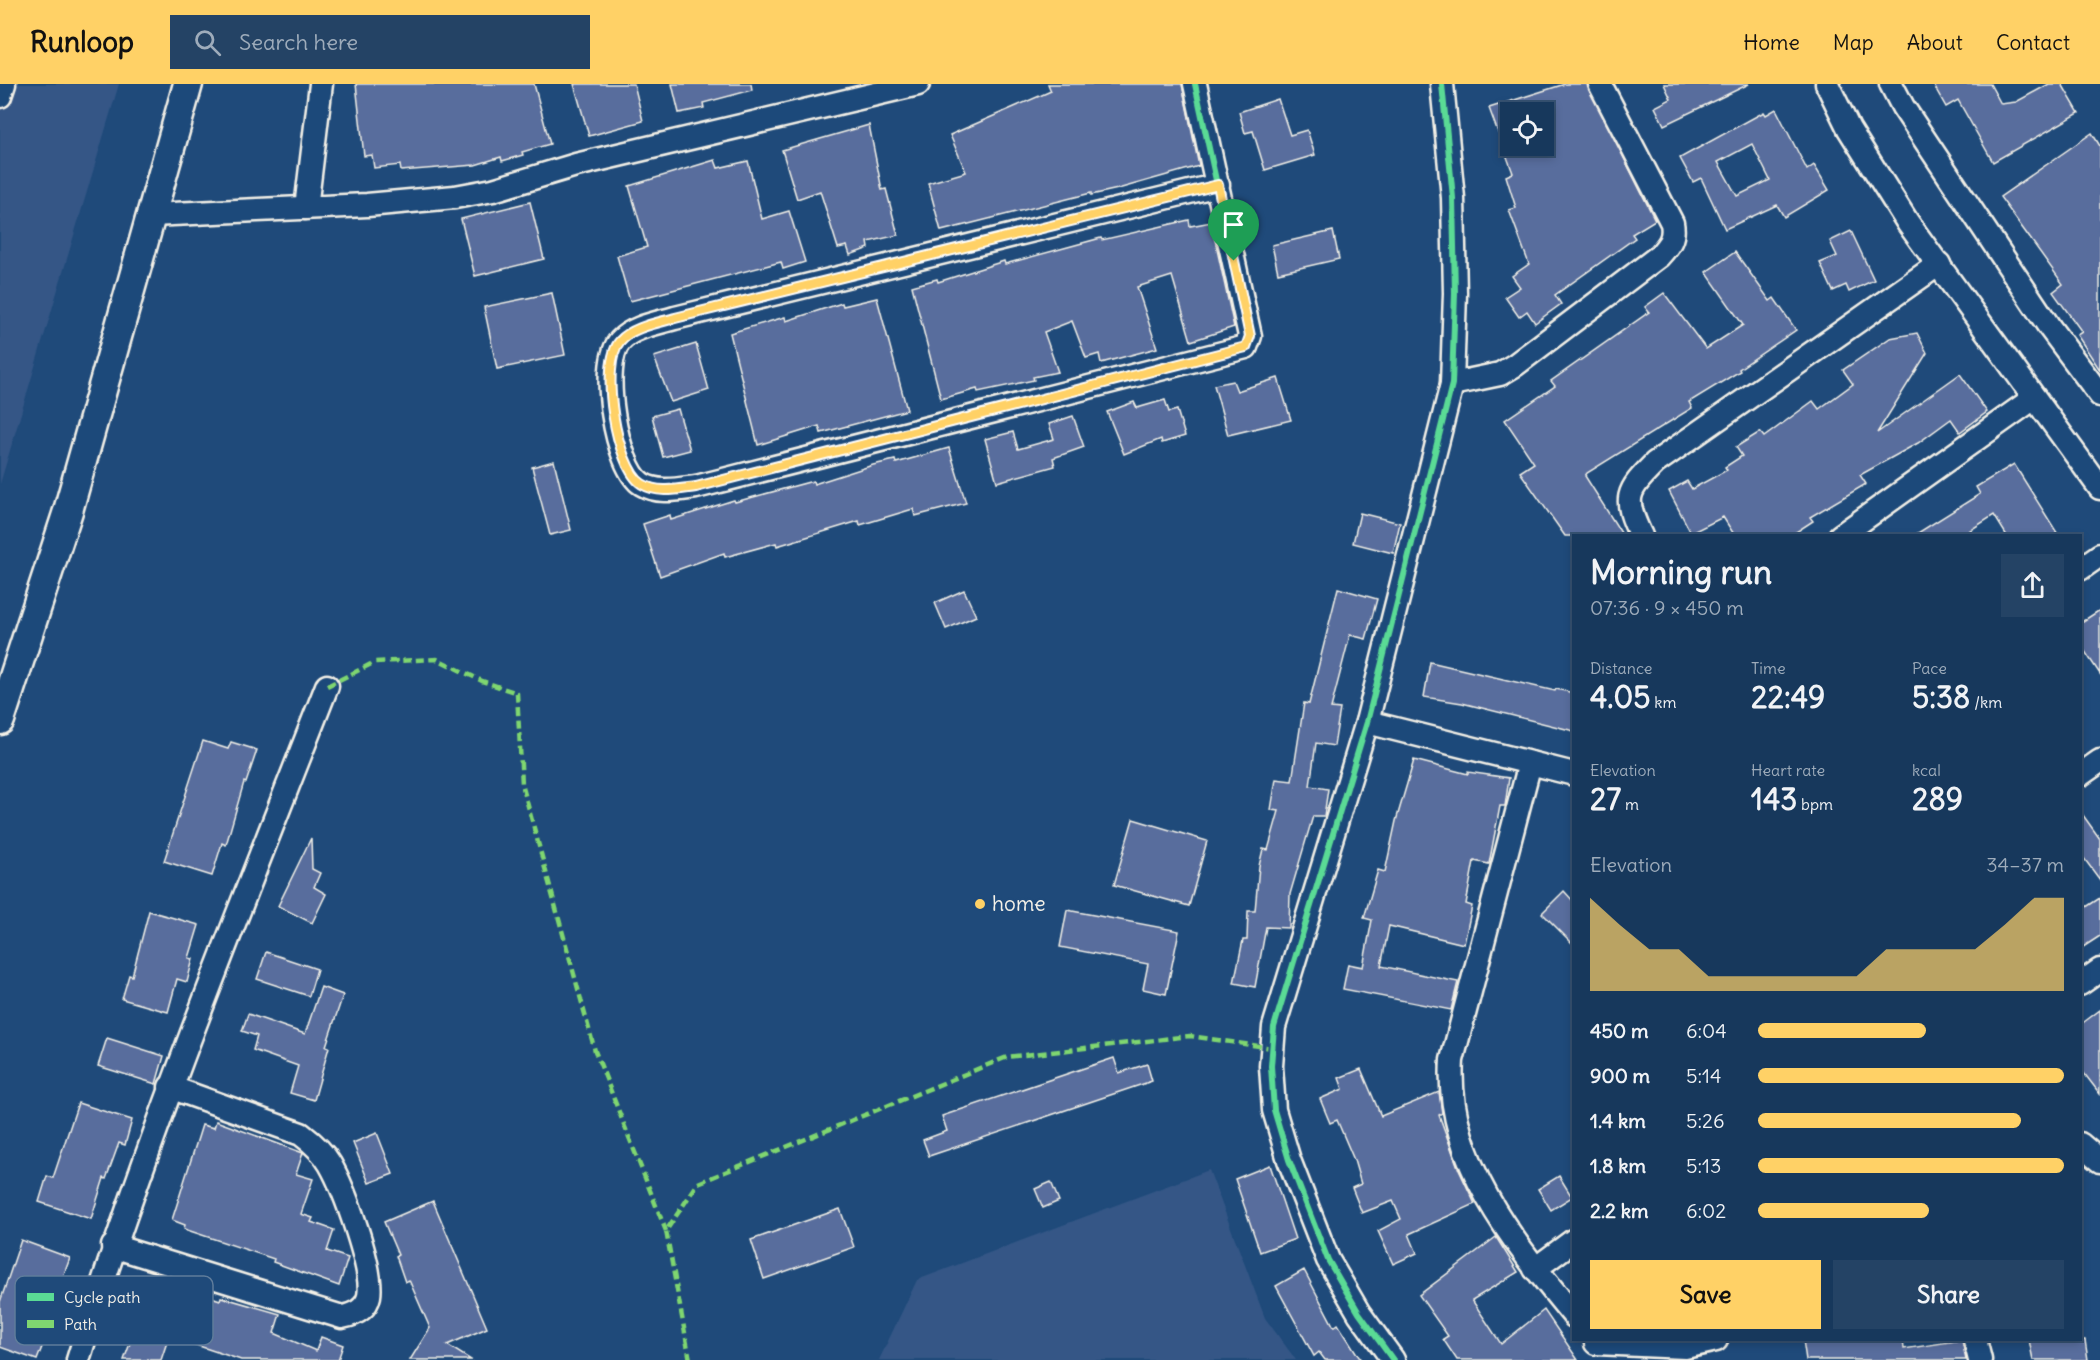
<!DOCTYPE html>
<html lang="en">
<head>
<meta charset="utf-8">
<style>
	:root { --surface:#17385c; --page:#244365; --text:#f1f3f6; --muted:#9eacbb; --line:#365272; --accent:#ffd166 }
	body { margin:0; font-family:Delius,sans-serif; background:var(--page); color:var(--text); height:100vh; display:flex; flex-direction:column; font-size:22px; white-space:nowrap }
	* { box-sizing:border-box; margin:0 }
	p { font-size:20px; color:var(--muted) }
	.icon { flex:none; width:33px; height:33px; fill:none; stroke:currentColor; stroke-width:2; stroke-linecap:round; stroke-linejoin:round }
	.map { position:relative; flex:1; overflow:hidden }
	.details { position:absolute; left:1572px; top:450px; width:510px; height:807px; display:flex; flex-direction:column; background:var(--surface); border-radius:0px; box-shadow:0 3px 9px #0003,0 0 0 2px var(--line) }
	.details>* { flex:none }
	.fabs { position:absolute; left:1500px; top:18px; display:grid; gap:12px }
	.fabs a { display:grid; place-items:center; width:54px; height:54px; border-radius:0px; background:var(--surface); box-shadow:0 3px 9px #0003,0 0 0 2px var(--line); font-size:30px }
	.pin { position:absolute; display:grid; place-items:center; width:51px; height:51px; color:#fff; margin:-62px -26px; border-radius:50% 50% 50% 0; rotate:-45deg; box-shadow:0 0 6px #0007 }
	.pin .icon { rotate:45deg }
	.round { display:grid; place-items:center; flex:none; width:63px; height:63px; border-radius:0px; background:var(--page) }
	.head { display:flex; align-items:center; justify-content:space-between; height:102px; padding:0 18px }
	h1 { font-size:33px; font-weight:800; line-height:45px }
	.metrics { display:grid; grid-template-columns:repeat(3,1fr); gap:9px; height:102px; padding:6px 18px }
	.metrics div { display:grid; align-content:center }
	.metrics b { font-size:30px; font-weight:800 }
	.metrics small { font-size:16px; font-weight:400 }
	.metrics p { font-size:16px }
	.chart { height:168px; padding:12px 18px }
	.chart p { display:flex; justify-content:space-between }
	.chart svg { width:100%; height:108px; margin-top:6px; fill:var(--accent); opacity:.7 }
	.button { display:flex; gap:12px; margin-top:auto; padding:12px 18px }
	.button a { flex:1; height:69px; border-radius:0px; background:var(--accent); color:#111; font-size:24px; font-weight:800; line-height:69px; text-align:center }
	.button a+a { background:var(--page); color:var(--text) }
	ul { padding:0 18px; list-style:none; font-size:20px }
	li { display:grid; grid-template-columns:96px 72px 1fr; align-items:center; height:45px }
	li i { height:15px; border-radius:8px; background:var(--accent) }
	header { display:flex; align-items:center; gap:36px; box-sizing:border-box; height:84px; padding:0 30px; background:var(--accent); color:#111 }
	header strong { font-size:28px }
	nav { display:flex; gap:33px; margin-inline-start:auto; font-size:21px }
	.search { width:420px; height:54px; background:var(--page); display:flex; align-items:center; gap:15px; box-sizing:border-box; padding:0 21px; border-radius:0px; color:var(--muted); font-size:22px }
	.map>svg:first-child { display:block }
	.built { fill:#345786 }
	.building { fill:#586d9d; stroke:#f4f1e8; stroke-width:1.5; fill-rule:evenodd }
	.lines { fill:none; stroke-linecap:round; stroke-linejoin:round }
	.minor-casing { stroke:#f4f1e8; stroke-width:27 }
	.major-casing { stroke:#f4f1e8; stroke-width:33 }
	.minor { stroke:#1f4a7a; stroke-width:22 }
	.major { stroke:#1f4a7a; stroke-width:28 }
	.quiet { stroke:#7fd670; stroke-width:4.5; stroke-dasharray:9 4.5; stroke-linecap:butt }
	.cycleway-casing { stroke:#1f4a7a; stroke-width:10 }
	.cycleway { stroke:#5adb95; stroke-width:6 }
	.route-casing { stroke:#fff; stroke-width:12 }
	.route { stroke:#ffd166; stroke-width:8 }
	.poi-dot { fill:#ffd166; stroke:#1f4a7a; stroke-width:2 }
	.labels { text-anchor:middle; stroke-width:4.5; stroke-linejoin:round; paint-order:stroke }
	.poi-label { font-size:21px; fill:#f4f1e8; stroke:#1f4a7a; text-anchor:start }
	.key { fill:#1f4a7a; stroke:#5f7c9b; stroke-width:1.5 }
	.key-label { font-size:16px; fill:#f4f1e8 }
</style>
</head>
<body>
<header>
<strong>Runloop</strong>
<div class="search"><svg class="icon" aria-label="search" viewBox="0 0 24 24"><circle cx="10" cy="10" r="6"/><path d="M15 15l6 6"/></svg>Search here</div>
<nav><a>Home</a><a>Map</a><a>About</a><a>Contact</a></nav>
</header>
<div class="map">
<svg width="2100" height="1276" viewBox="0 0 2100 1276">
	<rect width="100%" height="100%" fill="#1f4a7a"/>
	<filter id="ink" filterUnits="userSpaceOnUse"><feTurbulence type="fractalNoise" baseFrequency=".0167" numOctaves="2"/><feDisplacementMap in="SourceGraphic" scale="12" xChannelSelector="R" yChannelSelector="G"/><feConvolveMatrix kernelMatrix="1 2 1 2 8 2 1 2 1" color-interpolation-filters="sRGB"/></filter>
	<g filter="url(#ink)">
		<!-- built -->
		<g class="built">
			<path d="M0,0h119l-119,400z"/>
			<path d="M1209,1086l56,148 31,42h-417l38,-80z"/>
		</g>
		<!-- building -->
		<g class="building">
			<path d="M356,0h178l16,60 -28,8 1,3 -21,6 -1,-4 -26,8 -74,6 -1,-6 -26,3 -2,-13 -8,1z"/>
			<path d="M574,0h60l9,37 -54,15z"/>
			<path d="M672,0h79l1,6 -49,13 1,5 -25,5z"/>
			<path d="M1048,0h134l17,82 -81,23 -27,6v-2l-150,38 -13,-48 38,-11 -16,-37 101,-44z"/>
			<path d="M1565,0h22l68,136 -23,14 3,4 -80,57 6,9 -26,19 -8,-12 -8,6 -14,-20 15,-10 -8,-11 17,-12 -20,-54 7,-2 -10,-32 7,-3 -24,-65zM1510,28h34v34h-34z"/>
			<path d="M1664,0h85l-85,41 -9,-18 16,-8z"/>
			<path d="M1933,0h57l11,20 15,-2 33,-18h13l17,29 -86,49 -35,-62 -12,7z"/>
			<path d="M1278,15l12,36 17,-5 8,25 -50,15 -12,-39 -8,2 -6,-21z"/>
			<path d="M1776,25l31,61 7,-5 15,25 -45,27 -7,-12 -52,24 -24,-51 -8,4 -13,-24 84,-46 2,3zM1752,60l18,36 -33,16 -19,-34z"/>
			<path d="M869,41l13,65 4,-1 12,46 -30,7 1,6 -19,7 -3,-9 -9,2 -18,-57 -23,8 -15,-49z"/>
			<path d="M2092,49l8,13v224l-23,-35 5,-3 -29,-40 10,-8 -63,-87z"/>
			<path d="M715,76l3,8 30,-7 14,58 27,-8 16,51 -22,7 -2,-7 -151,39 -13,-45 30,-9 -18,-61z"/>
			<path d="M530,118l14,57 -69,17 -14,-57z"/>
			<path d="M1189,136l1,6 21,-4 23,105 -43,14 -19,-65 -35,11 20,61 -56,15 -2,-9 -13,4 -14,-37 -28,11 14,40 -25,5 1,3 -56,12 -1,-3 -36,10 -29,-113 25,-7 1,3 66,-21 1,3 96,-26 1,2z"/>
			<path d="M1333,147l6,28 -61,14 -6,-28z"/>
			<path d="M1851,147l23,49 -25,12 -3,-7 -13,6 -13,-28 17,-7 -7,-15z"/>
			<path d="M1735,168l35,49 4,-3 22,32 -57,39 1,2 -51,31 3,6 -105,65 -2,3 38,60h-58l-45,-64 14,-9 -29,-43 50,-34 -4,-5 98,-69 -4,-5 19,-14 42,56 37,-24 -37,-53z"/>
			<path d="M552,209l13,62 -68,14 -13,-62z"/>
			<path d="M877,214l30,112 -86,23 -2,-7 -61,19 -28,-112 55,-16 1,4 56,-18 1,3z"/>
			<path d="M1917,249l10,20 -50,80 83,-59 27,38 -27,20 -9,-13 -33,24 -58,32 6,9 -56,33 3,4 -23,15h-55l-12,-19 -32,16 -22,-42 18,-10 5,8 35,-19 -2,-3 17,-11 -6,-9 24,-15 4,5 49,-36 6,8 34,-25 -10,-14 47,-32z"/>
			<path d="M696,260l13,46 -38,12 -17,-45z"/>
			<path d="M1278,294l13,42 -63,15 -14,-50 19,-4 4,10z"/>
			<path d="M1165,316l4,12 8,-2 8,26 -23,7 -1,-4 -37,15 -17,-42 27,-10 3,6z"/>
			<path d="M678,325l12,41 -27,7 -11,-41z"/>
			<path d="M1073,332l11,31 -31,11 2,8 -58,16 -12,-43 28,-7 5,17 36,-10 -5,-15z"/>
			<path d="M949,364l17,55 -51,13 -2,-7 -53,16 -1,-4 -82,25 -1,-3 -51,14 -1,-4 -64,23 -17,-52 27,-9 1,5 63,-20 1,2 78,-21 1,3 59,-19 22,-5 1,3z"/>
			<path d="M554,377l17,69 -21,5 -18,-68z"/>
			<path d="M2014,380l45,72h-52l-13,-21 -33,21h-48l67,-42 -4,-7z"/>
			<path d="M1360,429l40,10 -7,30 -40,-10z"/>
			<path d="M1338,504l39,11 -11,40 -16,-4 -19,73 9,1 -6,37 -18,-3 -6,43 18,3 -4,27h-11l-23,78 -1,34 -23,-1 -11,60 -21,-4 9,-43h4l1,-29h7l4,-45 4,-17 5,1 11,-39 -8,-1 5,-31 16,2 12,-78 5,1z"/>
			<path d="M964,506l12,26 -30,13 -11,-26z"/>
			<path d="M2100,526v64l-20,-30v-21z"/>
			<path d="M1430,578l125,29 1,-2 18,4v38l-112,-28 -38,-6z"/>
			<path d="M203,657l25,8 3,-7 26,8 -11,33 -2,-1 -18,63 -4,-2 -10,33 -48,-15z"/>
			<path d="M1414,676l54,14v-2l41,6 -4,28h-5l-11,58 -15,-3 -8,43 6,2 -8,38 -75,-18 -8,40 77,16 -7,28 -108,-21 5,-25 15,3 9,-47 -8,-2 14,-48 7,2 11,-51z"/>
			<path d="M2080,727l20,28v41l-20,-27z"/>
			<path d="M1133,735l74,22 -18,65 -75,-21z"/>
			<path d="M311,754l1,31 8,4 -6,14 12,7 -14,29 -34,-17z"/>
			<path d="M1564,807l10,11v43l-32,-32z"/>
			<path d="M2100,814v38l-20,13v-38z"/>
			<path d="M1067,826l112,21 -13,63 -23,-5 5,-25 -88,-17z"/>
			<path d="M149,827l50,14 -10,33 4,1 -6,23 -10,-3 -9,33 -46,-13 7,-24 3,1z"/>
			<path d="M266,868l51,17 -8,27 -52,-17z"/>
			<path d="M321,903l22,8 -17,51 3,1 -15,53 -24,-7 8,-27 -45,-16 4,-14 -15,-5 6,-17 57,20z"/>
			<path d="M2100,926v84l-20,-26v-43z"/>
			<path d="M107,954l57,18 -8,28 -58,-18z"/>
			<path d="M1114,974l5,15 28,-9 5,17 -223,75 -6,-16 24,-9 -5,-15z"/>
			<path d="M1361,985l20,47 58,-24 3,21 -3,2 20,55 16,34 -66,30 8,19 -24,11 -15,-33 23,-12 -8,-18 -31,12 -10,-25 9,-4 -7,-24 -17,-40 -7,3 -10,-24 23,-10 -4,-11z"/>
			<path d="M78,1019l54,17 -7,25 -6,-2 -13,36 -2,-1 -13,41 -52,-17 8,-26 6,2z"/>
			<path d="M216,1037l87,32 -7,21 17,5 -12,35 12,4 -2,4 23,8 -7,21 21,7 -9,28 -66,-24 1,-3 -90,-30 1,-4 -13,-5 30,-95 12,3z"/>
			<path d="M377,1049l16,41 -24,9 -16,-40z"/>
			<path d="M1270,1081l25,74 -35,13 -25,-73z"/>
			<path d="M1559,1092l13,21 -21,13 -13,-21z"/>
			<path d="M1051,1098l8,19 -16,7 -8,-19z"/>
			<path d="M433,1117l54,127 -40,17 24,15h-61l20,-32 -21,-48 -4,2 -9,-26 2,-1 -14,-33z"/>
			<path d="M840,1125l14,38 -90,32 -13,-39z"/>
			<path d="M1496,1153l22,35 -46,28 29,44 43,-34 34,50h-121l-14,-21 5,-3 -29,-41z"/>
			<path d="M21,1156l49,18 -15,41 5,1 -23,60 -37,-13v-45z"/>
			<path d="M1304,1186l30,57 4,-3 23,36h-36l-6,-8 -5,4 -38,-70z"/>
			<path d="M154,1193l66,23 1,-3 59,17 -6,19 42,18 5,-14 22,8 -5,15h-97l-72,-24 -8,24h-37z"/>
			<path d="M1803,1256h100l1,9 58,-9 4,20h-160z"/>
			<path d="M2029,1256h56l3,20h-55z"/>
		</g>
		<g class="lines">
			<defs>
				<g id="minor">
					<path d="M1195,0l55,252 -4,11 -550,140c-17,2 -38,7 -54,-3 -26,-16 -43,-120 -22,-143 12,-14 38,-18 55,-23l543,-133"/>
					<path d="M1827,0l22,45 59,94 192,265"/>
					<path d="M1891,0l12,23 147,221 50,67"/>
					<path d="M0,12l4,-12"/>
					<path d="M306,124l15,-124"/>
					<path d="M151,131l216,-10 88,-8 38,-7 83,-25 342,-81"/>
					<path d="M1452,300l48,-10 15,-9 144,-109c10,-11 16,-18 13,-33l-72,-139"/>
					<path d="M1641,452c-18,-38 -15,-44 14,-73l284,-199"/>
					<path d="M1840,452l194,-138"/>
					<path d="M2080,485l20,-14"/>
					<path d="M1367,638l207,52"/>
					<path d="M1530,679l-78,297c-7,100 62,183 122,256"/>
					<path d="M2080,691l20,-14"/>
					<path d="M2080,900l20,-14"/>
					<path d="M2080,1060l20,17"/>
					<path d="M113,1162l229,71c11,-2 24,-7 27,-21 5,-26 -25,-108 -39,-132 -7,-12 -17,-21 -29,-30l-131,-47"/>
					<path d="M1535,1185l39,-29"/>
					<path d="M1975,1256l5,20"/>
					<path d="M1596,1259l89,4 31,-7"/>
					<path d="M78,1276c71,-229 162,-451 249,-674"/>
					<path d="M1393,1276l-34,-47 -31,-53 -39,-100 -15,-50 -3,-44 3,-39 93,-305 85,-338 3,-91 -2,-95 -11,-114"/>
				</g>
				<path id="major" d="M0,636l68,-209 120,-427"/>
			</defs>
			<!-- minor casing -->
			<use href="#minor" class="minor-casing"/>
			<!-- major casing -->
			<use href="#major" class="major-casing"/>
			<!-- minor -->
			<use href="#minor" class="minor"/>
			<!-- major -->
			<use href="#major" class="major"/>
			<!-- quiet -->
			<g class="quiet">
				<path d="M327,602l48,-24 62,-3 45,22 35,12 5,91 73,267 71,180"/>
				<path d="M690,1276l-24,-129 32,-48 309,-126 183,-21 82,12"/>
			</g>
			<defs>
				<g id="cycleway">
					<path d="M1195,0l55,252 -4,11 -550,140c-17,2 -38,7 -54,-3 -26,-16 -43,-120 -22,-143 12,-14 38,-18 55,-23l543,-133"/>
					<path d="M1393,1276l-34,-47 -31,-53 -39,-100 -15,-50 -3,-44 3,-39 93,-305 85,-338 3,-91 -2,-95 -11,-114"/>
				</g>
			</defs>
			<!-- cycleway casing -->
			<use href="#cycleway" class="cycleway-casing"/>
			<!-- cycleway -->
			<use href="#cycleway" class="cycleway"/>
		</g>
	</g>
	<g class="lines" filter="url(#ink)">
		<defs>
			<path id="route" d="M1218,101l32,151 -4,11 -550,140c-17,2 -38,7 -54,-3 -26,-16 -43,-120 -22,-143 12,-14 38,-18 55,-23z"/>
		</defs>
		<!-- route casing -->
		<use href="#route" class="route-casing"/>
		<!-- route -->
		<use href="#route" class="route"/>
	</g>
	<!-- markers -->
	<circle class="poi-dot" cx="980" cy="820" r="6"/>
	<g class="labels">
		<!-- poi labels -->
		<g class="poi-label">
			<text x="992" y="827">home</text>
		</g>
	</g>
	<!-- legend -->
	<rect x="15" y="1192" width="198" height="69" rx="9" class="key"/>
	<rect x="27" y="1209" width="27" height="8" fill="#5adb95"/>
	<rect x="27" y="1236" width="27" height="8" fill="#7fd670"/>
	<g class="key-label">
		<text x="64" y="1219">Cycle path</text>
		<text x="64" y="1246">Path</text>
	</g>
</svg>
<div class="fabs">
<a><svg class="icon" aria-label="locate" viewBox="0 0 24 24"><circle cx="12" cy="12" r="6"/><path d="M12 2v4M12 18v4M2 12h4M18 12h4"/></svg></a>
</div>
<div class="pin" style="left:1234px;top:177px;background:#1e9e55"><svg class="icon" aria-label="arrive" viewBox="0 0 24 24"><path d="M6 21V4h12l-3 4 3 4H6"/></svg></div>
<section class="details">
<div class="head"><div><h1>Morning run</h1><p>07:36 · 9 × 450 m</p></div><a class="round"><svg class="icon" aria-label="share" viewBox="0 0 24 24"><path d="M12 15V3M7 8l5-5 5 5M5 13v7h14v-7"/></svg></a></div>
<div class="metrics">
<div><p>Distance</p><b>4.05<small> km</small></b></div>
<div><p>Time</p><b>22:49</b></div>
<div><p>Pace</p><b>5:38<small> /km</small></b></div>
</div>
<div class="metrics">
<div><p>Elevation</p><b>27<small> m</small></b></div>
<div><p>Heart rate</p><b>143<small> bpm</small></b></div>
<div><p>kcal</p><b>289</b></div>
</div>
<div class="chart"><p><span>Elevation</span>34–37 m</p>
<svg viewBox="0 0 160 44" preserveAspectRatio="none"><path d="M0 44V6L10 17L20 27L30 27L40 38L50 38L60 38L70 38L80 38L90 38L100 27L110 27L120 27L130 27L140 17L150 6L160 6V44z"/></svg>
</div>
<ul>
<li><b>450 m</b>6:04<i style="width:55%"></i></li>
<li><b>900 m</b>5:14<i style="width:100%"></i></li>
<li><b>1.4 km</b>5:26<i style="width:86%"></i></li>
<li><b>1.8 km</b>5:13<i style="width:100%"></i></li>
<li><b>2.2 km</b>6:02<i style="width:56%"></i></li>
</ul>
<div class="button"><a>Save</a><a>Share</a></div>
</section>
</div>
</body>
</html>
